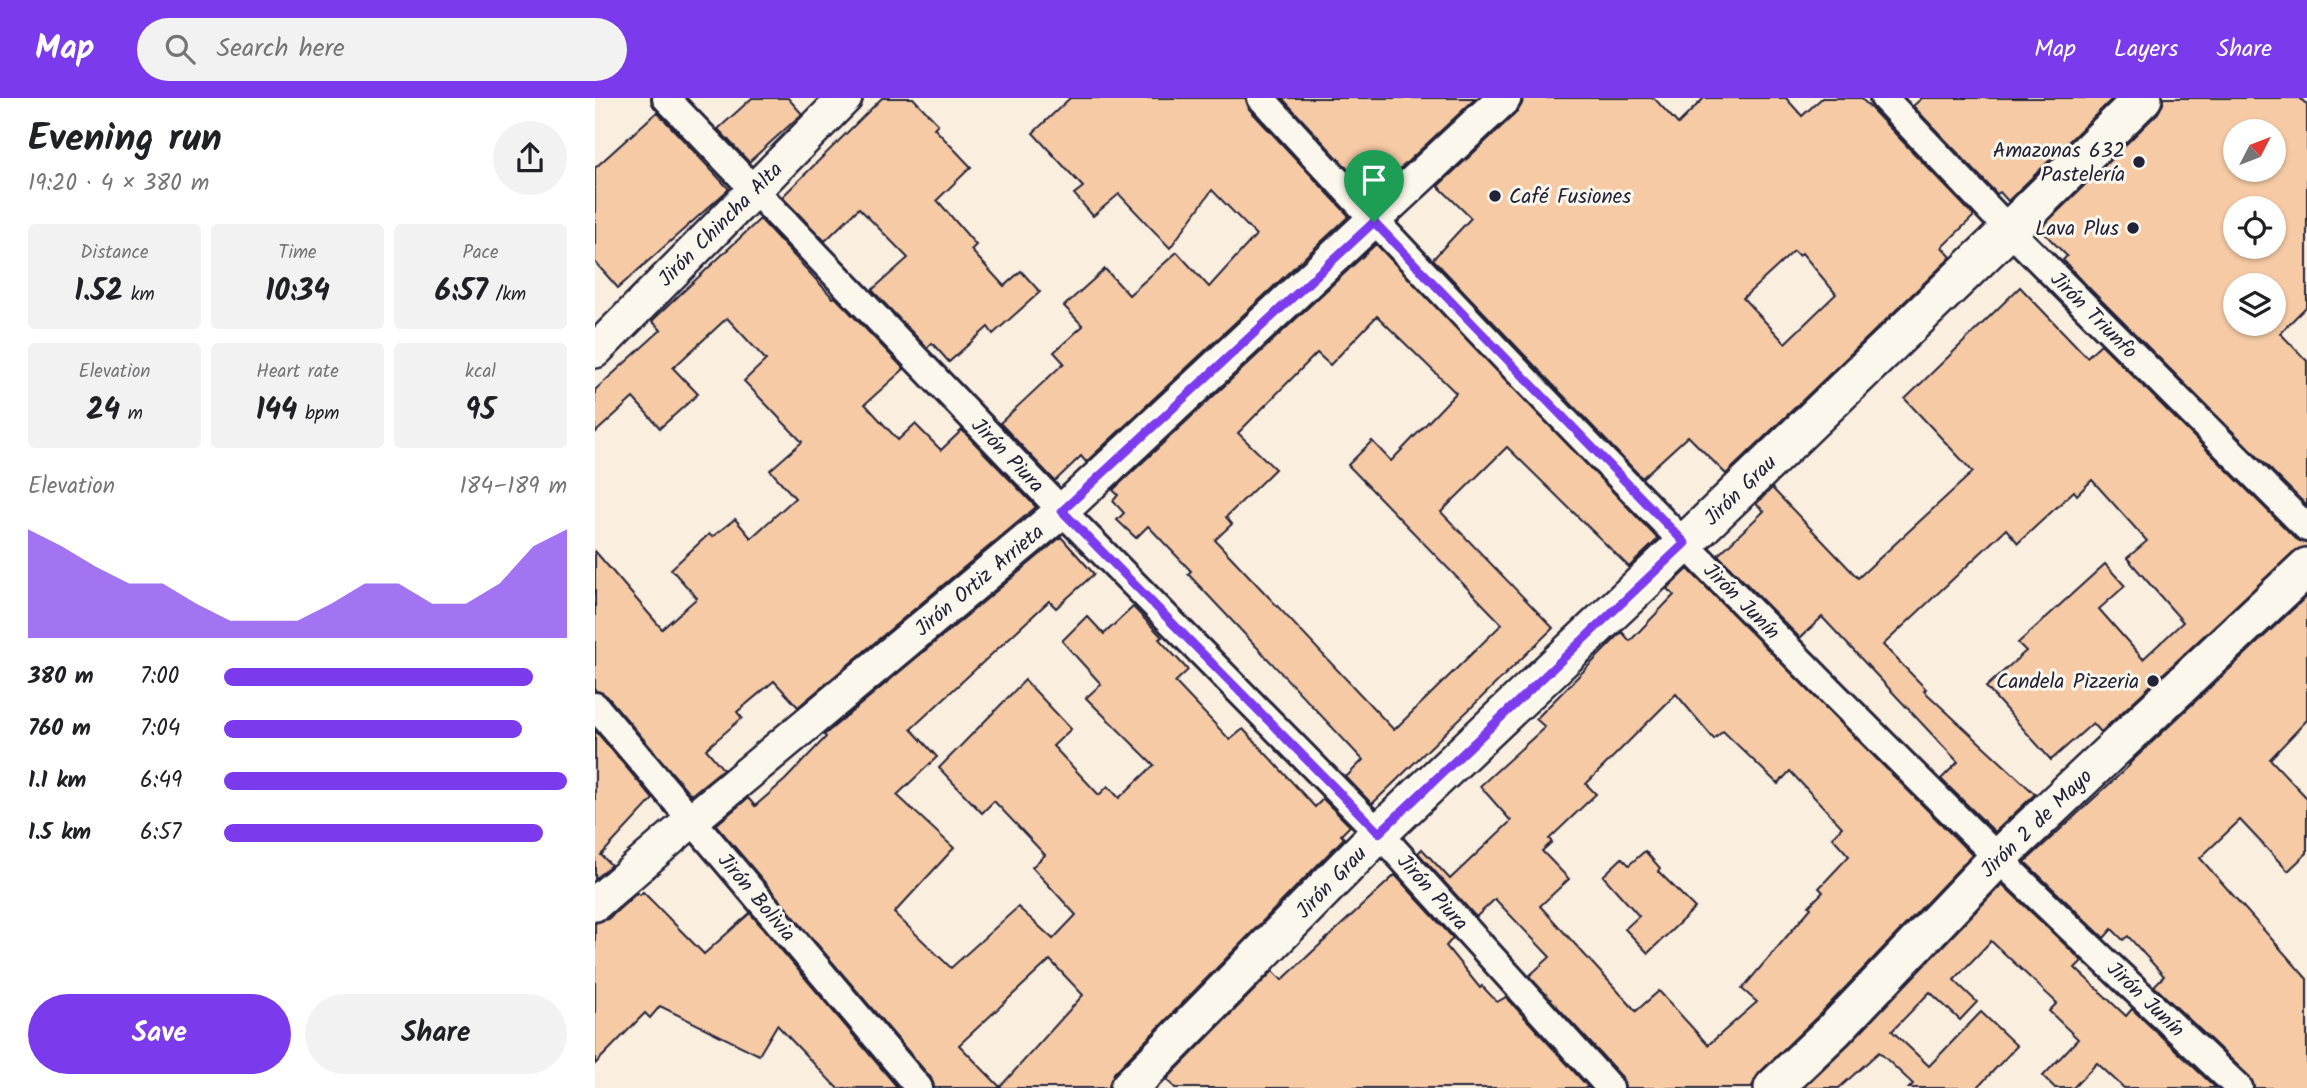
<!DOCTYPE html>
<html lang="en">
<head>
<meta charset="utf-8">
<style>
	:root { --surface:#fff; --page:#f2f2f2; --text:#202124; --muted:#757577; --accent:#7c3aed }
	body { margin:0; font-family:Kalam,sans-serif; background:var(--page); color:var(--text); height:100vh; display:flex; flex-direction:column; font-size:26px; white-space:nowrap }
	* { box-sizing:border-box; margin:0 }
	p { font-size:23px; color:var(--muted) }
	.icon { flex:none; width:38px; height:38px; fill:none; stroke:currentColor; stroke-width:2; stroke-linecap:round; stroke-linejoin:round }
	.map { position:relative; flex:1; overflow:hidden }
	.side { display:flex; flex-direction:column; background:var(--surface); width:595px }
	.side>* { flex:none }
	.needle { width:46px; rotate:48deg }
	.tools { position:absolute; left:1628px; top:21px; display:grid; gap:14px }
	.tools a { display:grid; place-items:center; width:63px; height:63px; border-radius:50%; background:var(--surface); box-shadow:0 2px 5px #0004; font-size:35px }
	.pin { position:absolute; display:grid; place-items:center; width:60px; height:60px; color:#fff; margin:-72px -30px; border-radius:50% 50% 50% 0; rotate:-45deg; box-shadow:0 0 7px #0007 }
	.pin .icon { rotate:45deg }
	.round { display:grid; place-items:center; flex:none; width:74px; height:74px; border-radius:37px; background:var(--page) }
	.headline { display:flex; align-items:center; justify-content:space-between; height:119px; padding:0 28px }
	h1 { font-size:38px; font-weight:600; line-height:52px }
	.metrics { display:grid; grid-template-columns:repeat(3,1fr); gap:10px; height:119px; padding:7px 28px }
	.metrics div { display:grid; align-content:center; border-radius:7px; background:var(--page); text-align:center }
	.metrics b { font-size:30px; font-weight:600 }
	.metrics small { font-size:19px; font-weight:400 }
	.metrics p { font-size:19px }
	.chart { height:196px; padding:14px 28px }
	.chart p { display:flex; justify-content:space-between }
	.chart svg { width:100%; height:126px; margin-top:7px; fill:var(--accent); opacity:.7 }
	.cta { display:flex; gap:14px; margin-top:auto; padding:14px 28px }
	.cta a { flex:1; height:80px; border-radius:42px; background:var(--accent); color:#fff; font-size:28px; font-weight:600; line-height:80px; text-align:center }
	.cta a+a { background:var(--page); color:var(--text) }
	ul { padding:0 28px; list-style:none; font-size:23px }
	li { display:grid; grid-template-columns:112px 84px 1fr; align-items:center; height:52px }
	li i { height:18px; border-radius:9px; background:var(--accent) }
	header { display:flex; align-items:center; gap:42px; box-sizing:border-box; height:98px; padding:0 35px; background:var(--accent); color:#fff }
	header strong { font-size:33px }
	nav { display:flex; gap:38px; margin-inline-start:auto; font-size:24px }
	.search { width:490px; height:63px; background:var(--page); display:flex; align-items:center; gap:18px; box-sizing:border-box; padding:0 24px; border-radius:38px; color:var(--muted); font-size:26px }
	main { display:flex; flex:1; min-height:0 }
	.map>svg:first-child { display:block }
	.building { fill:#f6caa5; stroke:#22223b; stroke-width:2; fill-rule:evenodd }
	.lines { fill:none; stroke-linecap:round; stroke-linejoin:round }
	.minor-casing { stroke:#22223b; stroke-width:32 }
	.tertiary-casing { stroke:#22223b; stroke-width:38 }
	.secondary-casing { stroke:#22223b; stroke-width:42 }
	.minor { stroke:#fbf7ec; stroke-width:26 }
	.tertiary { stroke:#fbf7ec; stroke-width:33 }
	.secondary { stroke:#fbf7ec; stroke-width:37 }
	.route-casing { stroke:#fff; stroke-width:14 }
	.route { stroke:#7c3aed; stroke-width:9 }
	.poi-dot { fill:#22223b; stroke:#fbf7ec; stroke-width:2.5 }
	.labels { text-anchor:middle; stroke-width:6; stroke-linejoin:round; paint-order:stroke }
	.poi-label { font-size:21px; fill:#22223b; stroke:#fbf7ec; text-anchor:end }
	.street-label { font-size:21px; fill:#22223b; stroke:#fbf7ec }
</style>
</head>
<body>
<header>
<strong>Map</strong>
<div class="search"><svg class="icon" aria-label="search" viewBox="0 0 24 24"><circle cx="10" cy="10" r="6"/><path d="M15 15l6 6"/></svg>Search here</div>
<nav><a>Map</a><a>Layers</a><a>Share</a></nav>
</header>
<main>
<section class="side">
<div class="headline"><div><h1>Evening run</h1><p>19:20 · 4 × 380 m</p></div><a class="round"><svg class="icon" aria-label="share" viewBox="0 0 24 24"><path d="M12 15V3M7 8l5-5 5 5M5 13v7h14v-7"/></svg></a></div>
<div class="metrics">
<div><p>Distance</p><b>1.52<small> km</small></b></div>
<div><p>Time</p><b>10:34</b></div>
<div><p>Pace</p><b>6:57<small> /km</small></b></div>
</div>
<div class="metrics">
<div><p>Elevation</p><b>24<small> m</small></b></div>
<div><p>Heart rate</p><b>144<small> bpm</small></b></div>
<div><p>kcal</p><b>95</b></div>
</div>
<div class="chart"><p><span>Elevation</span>184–189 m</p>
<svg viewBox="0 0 160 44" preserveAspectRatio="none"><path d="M0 44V6L10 12L20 19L30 25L40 25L50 32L60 38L70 38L80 38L90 32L100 25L110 25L120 32L130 32L140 25L150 12L160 6V44z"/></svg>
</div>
<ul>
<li><b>380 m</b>7:00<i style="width:90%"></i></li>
<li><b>760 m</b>7:04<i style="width:87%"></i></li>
<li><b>1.1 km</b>6:49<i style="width:100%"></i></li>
<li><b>1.5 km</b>6:57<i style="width:93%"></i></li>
</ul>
<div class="cta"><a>Save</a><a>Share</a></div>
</section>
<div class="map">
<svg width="1712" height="990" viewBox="0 0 1712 990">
	<rect width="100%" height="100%" fill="#faeede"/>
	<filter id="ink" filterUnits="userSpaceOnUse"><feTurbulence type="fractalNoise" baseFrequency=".0143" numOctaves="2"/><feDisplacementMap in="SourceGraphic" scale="14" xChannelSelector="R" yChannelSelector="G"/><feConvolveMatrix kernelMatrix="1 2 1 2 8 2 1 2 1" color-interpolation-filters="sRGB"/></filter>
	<g filter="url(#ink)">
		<!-- building -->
		<g class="building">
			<path d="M157,0h36l14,16 -53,48 -31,-33z"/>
			<path d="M287,0h31l25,26 -4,4 37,39 -34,33 39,45 -5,5 33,36 17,-15 19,21 -47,42 -5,-7 -39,35 -17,-19 -5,5 -55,-58 36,-32 -49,-50 -34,33 -43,-44z"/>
			<path d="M475,0h176l3,11 100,107 -263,246 -5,-6 -26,25 -55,-58 64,-60 -10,-11 29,-26 -19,-20 41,-37 24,26 48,-43 32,35 47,-52 -44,-45 -42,58 -51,-54 -26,22 -19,-22 9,-7 -50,-54z"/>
			<path d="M687,0h194l-104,97z"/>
			<path d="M928,0h131l24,26 26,-26h82l16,18 20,-18h39l113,118 -32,31 9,10 -225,217 -38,-38 -46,42 -209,-219 38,-41 -33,-32 79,-74 5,-8zM1199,153l5,5 3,-3 34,41 -51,49 -42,-45z"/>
			<path d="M1327,0h191l-105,103 -8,-9 -3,2 -84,-88z"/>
			<path d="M1568,0h137l7,7v201l-27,27 27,28v145l-215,-215 -29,-31 4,-4 -27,-27 118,-116 5,-9zM1640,33h38v39h-38zM1640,110h38v39h-38zM1640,187h38v39h-38z"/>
			<path d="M62,14l72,77 -111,99 -23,-26v-94z"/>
			<path d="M165,121l73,79 2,-1 69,72 -39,35 33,36 17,-16 26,26 21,-20 74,77 -238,200 -24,-26 -37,31 5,6 -36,31 17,20 -32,26 -84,-99 -12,-5v-140l67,78 35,-31 -26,-29 38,-35 3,3 23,-18 16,19 44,-40 -25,-28 32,-28 -58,-61 22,-21 -39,-42 -54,50 25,26 -38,34 -27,-30 -38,35v-43l66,-60 -9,-9z"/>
			<path d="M781,146l282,295 -29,28 -122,-120 -66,65 112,116 -181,176 -26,-27 17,-17 -175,-186 3,-3 -43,-45 -12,12 -19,-18 7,-7 -11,-12 5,-6 -5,-5zM782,218l79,77 -65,68 -19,-20 -24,24 154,159 -108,106 -179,-190 17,-16 -6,-7 49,-48 -37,-36 79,-80 13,12z"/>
			<path d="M1425,189l67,70 14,-13 195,195 11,4v4l-14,5 -192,180 -8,-9 -42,37 -65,-73 40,-36 -8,-8 87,-79 20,22 -26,23 44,50 40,-37 -56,-64 20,-17 -55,-61 -15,15 -3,-4 -56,52 -12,-14 -123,116 43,44 -2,2 111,103 -40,38 -54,-53 17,-17 -136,-145 -22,21 -82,-83 46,-44 -8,-7 16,-16 86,90 115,-106 -68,-73z"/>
			<path d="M466,439l33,37 -38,34 -7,-7 -138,128 26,28 -40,38 57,53 -60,65 57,55 67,-61 35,32 23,-24 -44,-48 13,-12 -51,-54 -12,12 -43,-45 86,-88 46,49 -18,17 46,49 9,-9 11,12 35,-33 -68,-67 15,-14 -39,-43 25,-25 17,18 29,-27 29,30 -3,2 29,31 -13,12 55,58 13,-11 72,78 8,-8 27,27 -9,9 3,3 -230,235 -5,15h-175l-3,-10 -215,-253 32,-27 7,8 30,-26 41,-43 -2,-2zM455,862l33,35 -83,92 -41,-42z"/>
			<path d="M1093,471l284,286 -152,159 -61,59 -8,15h-126l-3,-11 -93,-101 21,-19 -55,-58 -19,18 -58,-64 4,-4 28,30 61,-58 -31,-35 65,-59 -9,-8 86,-87 8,9 44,-46 -7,-6zM1081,596l38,45 9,-8 55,53 12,-13 52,56 -10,10 17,19 -30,32 4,4 -14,14 2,2 -69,81 15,13 -49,43 -49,-54 -23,20 -96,-105 29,-27 -27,-28 10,-9 -3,-3 47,-45 -10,-10z"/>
			<path d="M1712,498v124l-37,39 37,39v55l-19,18 -48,-51 -40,38 107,121v109h-53l-4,-11 -96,-91 10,-10 -36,-40 -5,4 -11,-11 -8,9 -79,-76 105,-97 -1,-1z"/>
			<path d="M0,632l58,69 -52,56 10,10 -16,14z"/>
			<path d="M1050,753l15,17 -2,3 37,37 -47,45 -23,-24 14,-13 -36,-40 19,-18 7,7z"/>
			<path d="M800,777l58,63 -7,8 34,42 2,-2 15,16 9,-5 83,91h-414l-8,-9 106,-108 9,9z"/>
			<path d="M1407,786l80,77 -7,7 51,48 6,-7 84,79h-92l-27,-25 -24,25h-18l-12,-12 35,-37 -29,-28 8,-8 -66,-62 -37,39 23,22 -17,18 -30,-28 -38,39 37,35 52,-54 36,34 -40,42h-68l4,-4 -34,-32 -40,36h-36l47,-45z"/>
			<path d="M48,794l61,62 46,-41 148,175h-61l-60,-63 -18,30 -99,-49 -10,12 -5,-5 -50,51v-141l13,-4 29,-26 3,2z"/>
		</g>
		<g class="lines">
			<defs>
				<g id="minor">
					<path d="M71,0l396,413 317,322 231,255"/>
					<path d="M666,0c238,259 485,511 735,758 80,79 162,155 243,232"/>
					<path d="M1289,0l125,132 298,298"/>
					<path d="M0,608l324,382"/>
				</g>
				<g id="tertiary">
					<path d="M0,253l250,-253"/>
					<path d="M0,806l97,-84 370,-309 442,-413"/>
				</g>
				<g id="secondary">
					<path d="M534,990l250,-255 306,-290 324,-313 134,-132"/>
					<path d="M1178,990l62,-59 163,-171 309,-291"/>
				</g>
			</defs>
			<!-- minor casing -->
			<use href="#minor" class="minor-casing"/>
			<!-- tertiary casing -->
			<use href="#tertiary" class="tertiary-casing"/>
			<!-- secondary casing -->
			<use href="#secondary" class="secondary-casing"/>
			<!-- minor -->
			<use href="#minor" class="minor"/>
			<!-- tertiary -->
			<use href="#tertiary" class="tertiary"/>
			<!-- secondary -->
			<use href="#secondary" class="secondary"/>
		</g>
	</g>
	<g class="lines" filter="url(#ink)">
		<defs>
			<path id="route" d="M779,124l311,321 -306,290 -317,-322z"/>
		</defs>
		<!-- route casing -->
		<use href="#route" class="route-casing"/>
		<!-- route -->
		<use href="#route" class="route"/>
	</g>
	<!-- markers -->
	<g class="poi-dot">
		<circle cx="1544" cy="64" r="7"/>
		<circle cx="900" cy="98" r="7"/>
		<circle cx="1538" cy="130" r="7"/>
		<circle cx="1558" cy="583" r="7"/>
	</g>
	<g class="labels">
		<!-- poi labels -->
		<g class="poi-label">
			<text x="1530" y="59">Amazonas 632<tspan x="1530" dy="24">Pastelería</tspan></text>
			<text x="914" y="105" text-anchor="start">Café Fusiones</text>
			<text x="1524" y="137">Lava Plus</text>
			<text x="1544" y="590">Candela Pizzeria</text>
		</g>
		<!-- street labels -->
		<g class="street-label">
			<text transform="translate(125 126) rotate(-45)" y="7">Jirón Chincha Alta</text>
			<text transform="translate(1499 217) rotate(45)" y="7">Jirón Triunfo</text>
			<text transform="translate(413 357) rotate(46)" y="7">Jirón Piura</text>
			<text transform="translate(1145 392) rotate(-44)" y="7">Jirón Grau</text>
			<text transform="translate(384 482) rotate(-40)" y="7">Jirón Ortiz Arrieta</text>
			<text transform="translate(1147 503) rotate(45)" y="7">Jirón Junín</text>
			<text transform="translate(1441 725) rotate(-44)" y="7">Jirón 2 de Mayo</text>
			<text transform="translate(736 784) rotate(-46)" y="7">Jirón Grau</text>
			<text transform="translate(838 794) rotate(48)" y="7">Jirón Piura</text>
			<text transform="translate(162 799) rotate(50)" y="7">Jirón Bolivia</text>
			<text transform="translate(1551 901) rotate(44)" y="7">Jirón Junín</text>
		</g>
	</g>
</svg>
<div class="tools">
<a><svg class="needle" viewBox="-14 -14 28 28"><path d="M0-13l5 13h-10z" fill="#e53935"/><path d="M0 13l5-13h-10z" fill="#757577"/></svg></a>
<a><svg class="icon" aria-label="locate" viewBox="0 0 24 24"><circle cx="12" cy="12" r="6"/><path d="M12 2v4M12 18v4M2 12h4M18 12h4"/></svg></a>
<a><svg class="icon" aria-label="layers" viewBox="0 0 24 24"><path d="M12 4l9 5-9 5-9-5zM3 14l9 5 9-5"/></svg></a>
</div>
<div class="pin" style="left:779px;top:124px;background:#1e9e55"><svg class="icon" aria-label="arrive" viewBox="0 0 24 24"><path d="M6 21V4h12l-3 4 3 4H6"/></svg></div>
</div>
</main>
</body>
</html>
